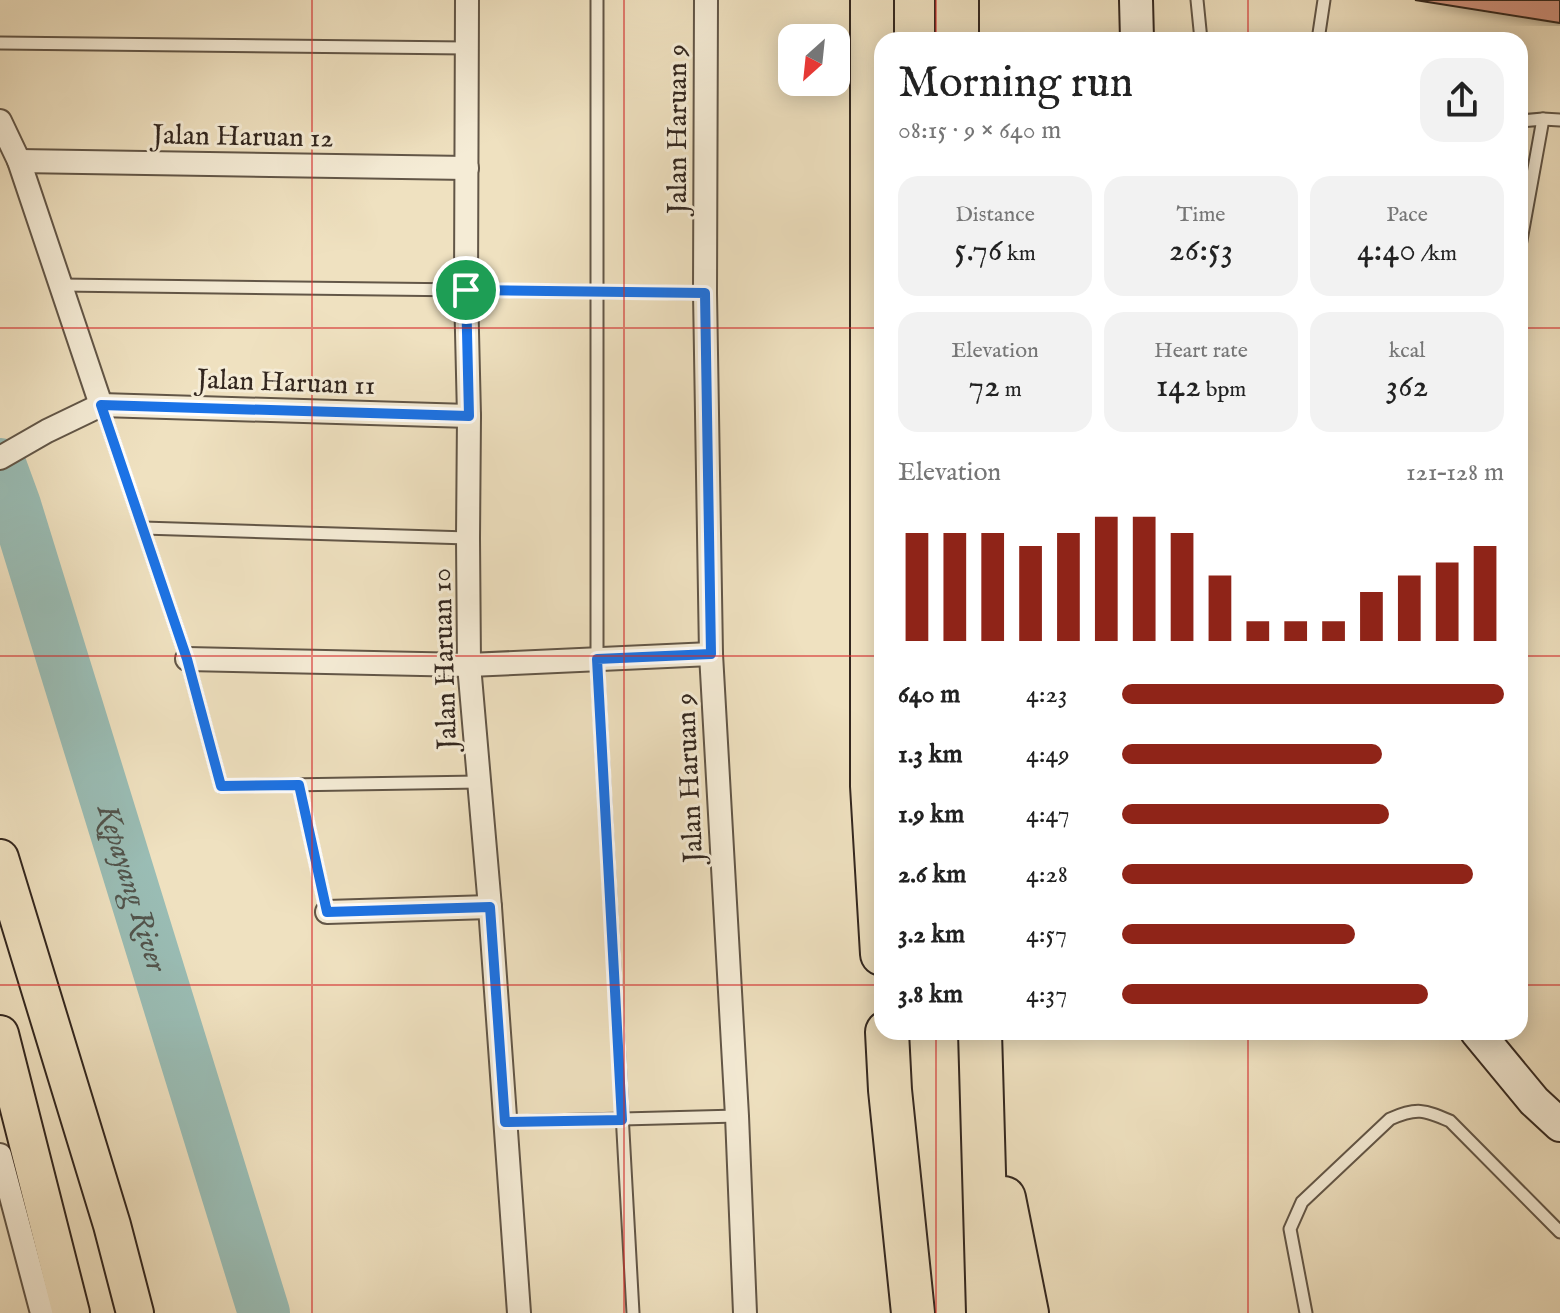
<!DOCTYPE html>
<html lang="en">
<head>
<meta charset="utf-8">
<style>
	:root { --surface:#fff; --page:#f2f2f2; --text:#222; --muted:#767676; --accent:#8f2418 }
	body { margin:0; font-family:"IM FELL English",serif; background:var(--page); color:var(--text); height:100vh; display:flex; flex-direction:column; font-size:30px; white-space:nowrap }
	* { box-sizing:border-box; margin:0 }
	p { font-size:26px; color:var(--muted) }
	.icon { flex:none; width:44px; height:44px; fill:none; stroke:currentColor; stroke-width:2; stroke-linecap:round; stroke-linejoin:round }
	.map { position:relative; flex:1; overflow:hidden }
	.side { position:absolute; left:874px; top:32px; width:654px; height:1008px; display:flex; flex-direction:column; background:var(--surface); border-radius:24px; box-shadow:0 4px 20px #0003 }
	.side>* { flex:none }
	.needle { width:52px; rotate:207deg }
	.controls { position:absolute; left:778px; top:24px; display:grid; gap:16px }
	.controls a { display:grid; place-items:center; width:72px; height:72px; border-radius:16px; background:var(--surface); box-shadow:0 4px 20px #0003; font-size:40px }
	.pin { position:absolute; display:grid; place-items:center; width:68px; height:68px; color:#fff; margin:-34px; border:4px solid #fff; border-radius:50%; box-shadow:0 2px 8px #0007 }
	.round { display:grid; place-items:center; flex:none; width:84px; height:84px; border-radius:24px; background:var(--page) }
	.summary { display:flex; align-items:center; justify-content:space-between; height:136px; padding:0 24px }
	h1 { font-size:44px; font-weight:600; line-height:60px }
	.figures { display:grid; grid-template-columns:repeat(3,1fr); gap:12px; height:136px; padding:8px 24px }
	.figures div { display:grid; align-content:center; border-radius:20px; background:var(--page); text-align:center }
	.figures b { font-size:34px; font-weight:600 }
	.figures small { font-size:22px; font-weight:400 }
	.figures p { font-size:22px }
	.chart { height:224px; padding:16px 24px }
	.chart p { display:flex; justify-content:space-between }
	.chart svg { width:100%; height:144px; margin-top:8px; stroke:var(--accent); stroke-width:6 }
	ul { padding:0 24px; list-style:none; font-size:26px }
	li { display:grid; grid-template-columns:128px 96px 1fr; align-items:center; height:60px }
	li i { height:20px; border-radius:10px; background:var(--accent) }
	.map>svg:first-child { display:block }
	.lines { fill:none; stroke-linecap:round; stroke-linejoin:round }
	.river { stroke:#9abdb5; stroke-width:52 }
	.building { fill:#d2937e; stroke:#33271f; stroke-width:2; filter:url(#shadow) }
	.service-casing { stroke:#625647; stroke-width:15 }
	.minor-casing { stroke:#625647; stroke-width:26 }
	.secondary-casing { stroke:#33271f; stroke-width:36 }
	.primary-casing { stroke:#33271f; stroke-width:40 }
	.motorway-casing { stroke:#33271f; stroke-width:46 }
	.service { stroke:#f5ecd6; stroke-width:11 }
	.minor { stroke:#f5ecd6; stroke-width:22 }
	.secondary { stroke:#f5ecd6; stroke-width:32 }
	.primary { stroke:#efe1c0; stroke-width:36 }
	.motorway { stroke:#efe1c0; stroke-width:42 }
	.route-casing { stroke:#fff; stroke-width:16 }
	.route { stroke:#1a73e8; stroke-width:10 }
	.grid { fill:none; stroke:#d62828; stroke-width:2; stroke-opacity:0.55 }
	.labels { text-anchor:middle; stroke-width:6; stroke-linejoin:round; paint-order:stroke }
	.street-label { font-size:28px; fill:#33271f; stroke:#f5ecd6 }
	.water-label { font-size:30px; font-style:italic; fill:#52544c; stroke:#f5ecd6 }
</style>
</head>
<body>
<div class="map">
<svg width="1560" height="1313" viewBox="0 0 1560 1313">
	<defs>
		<filter id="shadow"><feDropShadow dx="9" dy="5" stdDeviation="4" flood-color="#0004"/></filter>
	</defs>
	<rect width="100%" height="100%" fill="#efe1c0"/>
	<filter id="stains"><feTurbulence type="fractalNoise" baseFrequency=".0025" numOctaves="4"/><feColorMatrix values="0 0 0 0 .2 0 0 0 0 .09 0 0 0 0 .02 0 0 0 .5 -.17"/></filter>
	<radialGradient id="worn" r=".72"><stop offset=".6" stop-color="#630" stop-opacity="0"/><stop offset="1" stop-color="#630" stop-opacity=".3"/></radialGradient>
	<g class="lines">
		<!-- river -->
		<path class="river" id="s1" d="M0,464l15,41 249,808"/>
	</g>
	<!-- building -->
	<path class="building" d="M1415,0h145v23z"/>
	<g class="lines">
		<defs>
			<g id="service">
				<path d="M597,0v659l36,654"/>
				<path d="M1197,0l4,40"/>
				<path d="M1318,40l6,-40"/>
				<path d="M0,43l466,5"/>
				<path d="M1543,119l17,1"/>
				<path d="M1520,121l23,-2 -23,127"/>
				<path d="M61,285l644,8"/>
				<path d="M101,405l86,254 34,127 258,-4"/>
				<path d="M143,528l325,10"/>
				<path d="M299,785l28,127"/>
				<path d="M505,1122l232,-6"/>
				<path d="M1306,1313l-16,-84 12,-27 88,-83c27,-12 34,-9 60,2l110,111"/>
			</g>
			<g id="minor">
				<path d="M467,0l-1,290 3,126 -1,122 1,127 21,242 29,406"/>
				<path d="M706,0l-1,293 6,361 26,462 8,197"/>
				<path d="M0,121l19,40 82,244"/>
				<path d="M19,161l448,7"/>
				<path d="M0,458l47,-27 54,-26 368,11"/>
				<path d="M187,659l282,6 242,-11"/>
				<path d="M327,912l163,-5"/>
				<path d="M0,1155l42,158"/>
			</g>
			<g id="secondary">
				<path d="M1136,0l1,40"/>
				<path d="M1477,1032l57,69 26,24"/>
			</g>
			<g id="primary">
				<path d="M0,858l112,367 23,88"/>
				<path d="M0,1034l71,279"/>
			</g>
			<g id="motorway">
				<path d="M872,0v786l10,168"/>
				<path d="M957,0v40"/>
				<path d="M887,1032l3,58 23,223"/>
				<path d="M980,1032l8,281"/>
				<path d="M1004,1198l23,115"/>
			</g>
		</defs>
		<!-- service casing -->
		<use href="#service" class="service-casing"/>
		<!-- minor casing -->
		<use href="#minor" class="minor-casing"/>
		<!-- secondary casing -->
		<use href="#secondary" class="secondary-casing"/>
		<!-- primary casing -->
		<use href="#primary" class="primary-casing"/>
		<!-- motorway casing -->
		<use href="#motorway" class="motorway-casing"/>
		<!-- service -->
		<use href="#service" class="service"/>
		<!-- minor -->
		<use href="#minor" class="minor"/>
		<!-- secondary -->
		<use href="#secondary" class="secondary"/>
		<!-- primary -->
		<use href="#primary" class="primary"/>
		<!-- motorway -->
		<use href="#motorway" class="motorway"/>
	</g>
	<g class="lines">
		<defs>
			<path id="route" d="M466,290l239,3 6,361 -114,5 25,461 -117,2 -15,-215 -163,5 -28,-127 -78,1 -34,-127 -86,-254 368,11z"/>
		</defs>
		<!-- route casing -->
		<use href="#route" class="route-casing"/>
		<!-- route -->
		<use href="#route" class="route"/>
	</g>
	<!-- grid -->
	<path class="grid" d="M312,0v1313M624,0v1313M936,0v40M1248,0v40M0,328h882M1520,328h40M0,656h882M1520,656h40M0,985h882M1520,985h40M936,1032v281M1248,1032v281"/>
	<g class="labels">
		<!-- street labels -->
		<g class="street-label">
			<text transform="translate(676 129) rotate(-90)" y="10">Jalan Haruan 9</text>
			<text transform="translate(243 135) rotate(1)" y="10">Jalan Haruan 12</text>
			<text transform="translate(286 381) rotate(2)" y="10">Jalan Haruan 11</text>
			<text transform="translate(443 659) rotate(-92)" y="10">Jalan Haruan 10</text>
			<text transform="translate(688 778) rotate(-93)" y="10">Jalan Haruan 9</text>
		</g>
		<!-- water labels -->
		<g class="water-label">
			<text dy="10" stroke="none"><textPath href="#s1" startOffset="444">Kepayang River</textPath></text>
		</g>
	</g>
	<rect width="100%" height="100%" filter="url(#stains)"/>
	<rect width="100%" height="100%" fill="url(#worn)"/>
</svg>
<div class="controls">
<a><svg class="needle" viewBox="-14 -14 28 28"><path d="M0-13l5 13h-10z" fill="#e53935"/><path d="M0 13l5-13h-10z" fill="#767676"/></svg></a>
</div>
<div class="pin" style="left:466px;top:290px;background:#1e9e55"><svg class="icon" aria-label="arrive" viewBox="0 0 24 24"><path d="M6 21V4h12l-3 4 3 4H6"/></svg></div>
<section class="side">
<div class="summary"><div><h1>Morning run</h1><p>08:15 · 9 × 640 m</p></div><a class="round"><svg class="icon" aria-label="share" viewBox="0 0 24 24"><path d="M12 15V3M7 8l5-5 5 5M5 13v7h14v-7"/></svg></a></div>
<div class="figures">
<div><p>Distance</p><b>5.76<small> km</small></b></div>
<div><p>Time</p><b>26:53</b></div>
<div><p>Pace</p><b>4:40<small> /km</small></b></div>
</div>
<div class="figures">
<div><p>Elevation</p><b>72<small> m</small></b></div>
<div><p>Heart rate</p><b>142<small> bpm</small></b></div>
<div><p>kcal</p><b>362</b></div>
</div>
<div class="chart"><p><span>Elevation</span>121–128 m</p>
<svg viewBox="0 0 160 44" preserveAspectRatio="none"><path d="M5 44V11M15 44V11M25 44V11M35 44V15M45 44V11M55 44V6M65 44V6M75 44V11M85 44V24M95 44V38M105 44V38M115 44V38M125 44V29M135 44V24M145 44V20M155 44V15"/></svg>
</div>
<ul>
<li><b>640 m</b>4:23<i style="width:100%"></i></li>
<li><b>1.3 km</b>4:49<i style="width:68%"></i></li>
<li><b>1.9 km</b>4:47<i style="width:70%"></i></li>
<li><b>2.6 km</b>4:28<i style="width:92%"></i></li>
<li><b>3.2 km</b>4:57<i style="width:61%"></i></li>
<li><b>3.8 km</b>4:37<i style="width:80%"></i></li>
</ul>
</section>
</div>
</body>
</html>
